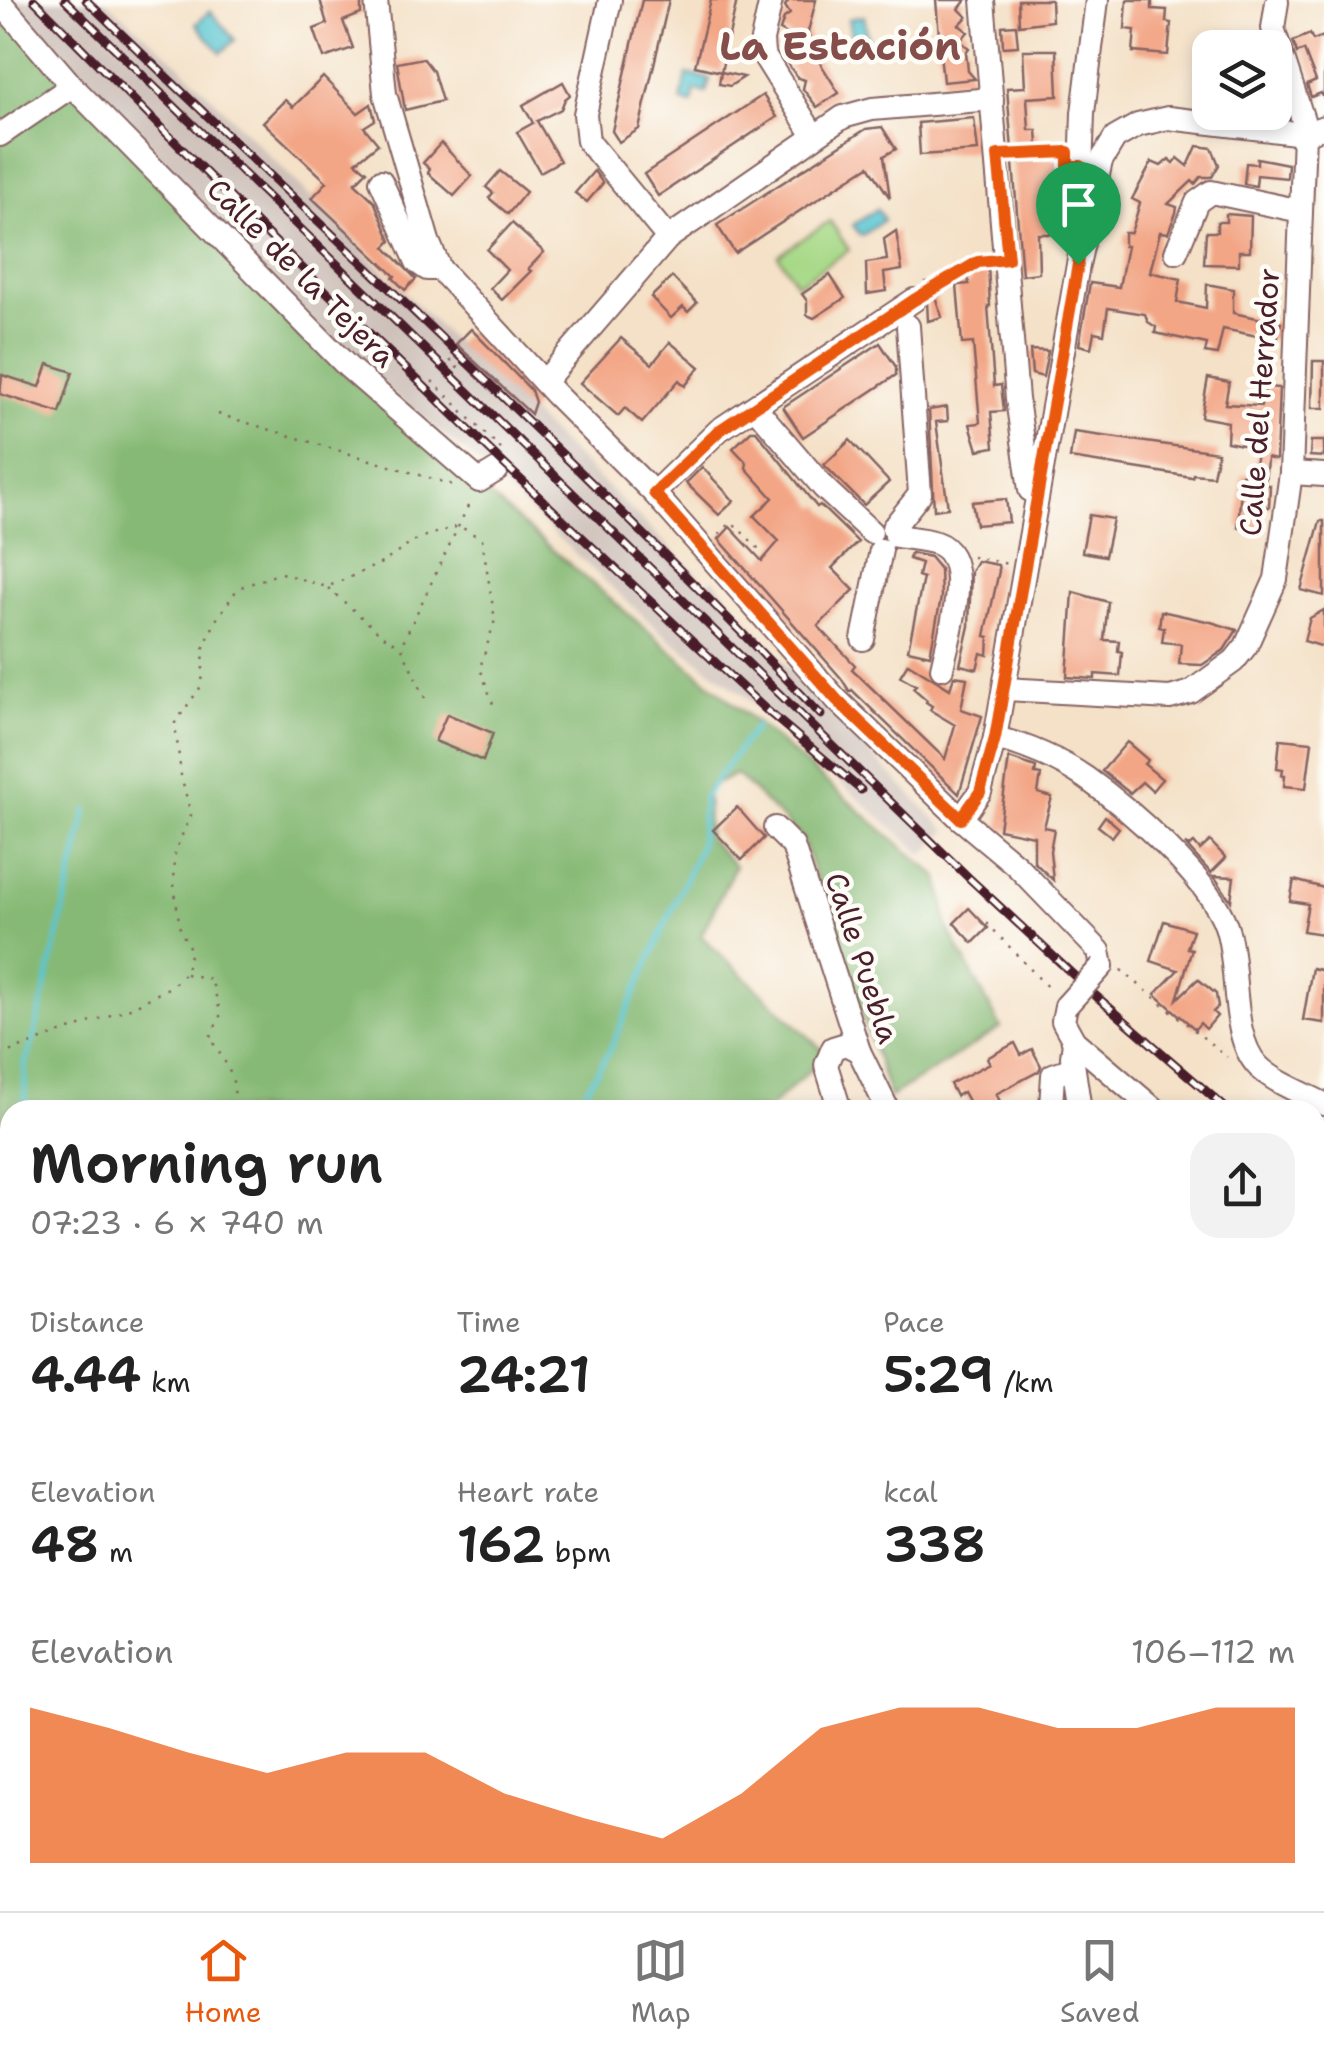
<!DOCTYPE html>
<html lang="en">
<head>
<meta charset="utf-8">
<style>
	:root { --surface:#fff; --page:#f2f2f2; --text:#222; --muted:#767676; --line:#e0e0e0; --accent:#ea580c }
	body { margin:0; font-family:"Shantell Sans",sans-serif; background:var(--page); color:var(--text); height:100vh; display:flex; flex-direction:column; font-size:38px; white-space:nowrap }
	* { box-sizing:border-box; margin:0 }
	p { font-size:32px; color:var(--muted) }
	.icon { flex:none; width:55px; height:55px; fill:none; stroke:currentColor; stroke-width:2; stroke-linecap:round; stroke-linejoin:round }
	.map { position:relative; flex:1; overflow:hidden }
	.side { position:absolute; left:0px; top:1100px; width:1325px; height:812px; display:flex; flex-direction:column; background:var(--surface); border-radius:30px 30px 0 0; box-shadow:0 5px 15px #0003 }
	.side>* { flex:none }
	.controls { position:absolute; left:1192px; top:30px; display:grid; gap:20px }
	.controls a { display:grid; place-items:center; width:100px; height:100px; border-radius:20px; background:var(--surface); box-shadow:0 5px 15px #0003; font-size:50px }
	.pin { position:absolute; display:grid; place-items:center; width:85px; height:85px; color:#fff; margin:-102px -42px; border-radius:50% 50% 50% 0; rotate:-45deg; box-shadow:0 0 10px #0007 }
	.pin .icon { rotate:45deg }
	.round { display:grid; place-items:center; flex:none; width:105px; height:105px; border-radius:30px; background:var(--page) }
	.headline { display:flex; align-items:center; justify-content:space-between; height:170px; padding:0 30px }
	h1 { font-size:55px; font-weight:600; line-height:75px }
	.stats { display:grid; grid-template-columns:repeat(3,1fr); gap:15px; height:170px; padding:10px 30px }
	.stats div { display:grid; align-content:center }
	.stats b { font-size:50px; font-weight:600 }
	.stats small { font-size:28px; font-weight:400 }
	.stats p { font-size:28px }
	.chart { height:280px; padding:20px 30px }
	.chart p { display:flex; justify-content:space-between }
	.chart svg { width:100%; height:180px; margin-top:10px; fill:var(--accent); opacity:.7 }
	.menu { display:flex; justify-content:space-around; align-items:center; height:140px; border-top:2px solid var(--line); background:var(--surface); font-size:28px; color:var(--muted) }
	.menu a { display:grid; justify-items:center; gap:5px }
	.menu .current { color:var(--accent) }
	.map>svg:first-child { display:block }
	.industrial { fill:#cec1ba }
	.green { fill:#a8d988; stroke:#797c5a; stroke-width:2.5 }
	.forest { fill:#86b974; stroke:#686c50; stroke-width:2.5 }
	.water { fill:#5ac6d2; stroke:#52727e; stroke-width:2.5 }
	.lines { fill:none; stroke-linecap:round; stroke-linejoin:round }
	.stream { stroke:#5ac6d2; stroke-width:5 }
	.river { stroke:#5ac6d2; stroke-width:28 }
	.building { fill:#f3a686 }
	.minor-casing { stroke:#866362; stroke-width:26 }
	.path { stroke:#866362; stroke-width:2.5; stroke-dasharray:2.5 8; stroke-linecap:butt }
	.minor { stroke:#fff; stroke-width:22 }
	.rail-casing { stroke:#4a1f2b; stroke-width:9 }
	.rail { stroke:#fdfcf7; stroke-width:5; stroke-dasharray:15; stroke-linecap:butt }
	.minor-bridge-casing { stroke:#866362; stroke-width:26; stroke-linecap:butt }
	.minor-bridge { stroke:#fff; stroke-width:22 }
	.route-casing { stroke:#fff; stroke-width:20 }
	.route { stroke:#ea580c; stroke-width:12 }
	.labels { text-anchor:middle; stroke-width:9; stroke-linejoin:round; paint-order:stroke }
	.street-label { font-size:30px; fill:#4a1f2b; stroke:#fdfcf7 }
	.district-label { font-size:40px; font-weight:bold; fill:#854e4b; stroke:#fdfcf7 }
</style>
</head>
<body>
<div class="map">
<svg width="1324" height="1911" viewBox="0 0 1324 1911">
	<rect width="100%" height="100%" fill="#fdfcf7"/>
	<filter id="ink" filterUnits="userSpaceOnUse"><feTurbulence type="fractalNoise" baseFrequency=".01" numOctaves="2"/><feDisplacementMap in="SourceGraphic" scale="20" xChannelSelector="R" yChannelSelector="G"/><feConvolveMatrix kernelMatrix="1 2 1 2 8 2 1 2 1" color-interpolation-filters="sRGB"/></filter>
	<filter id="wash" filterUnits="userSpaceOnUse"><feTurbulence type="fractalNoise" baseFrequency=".0048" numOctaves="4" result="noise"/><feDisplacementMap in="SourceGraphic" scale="40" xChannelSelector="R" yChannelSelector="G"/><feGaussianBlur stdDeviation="2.25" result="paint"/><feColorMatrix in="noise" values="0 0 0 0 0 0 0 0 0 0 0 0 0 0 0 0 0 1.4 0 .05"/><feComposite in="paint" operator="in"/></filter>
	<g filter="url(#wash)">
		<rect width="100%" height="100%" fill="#f4e1c7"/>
		<!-- industrial -->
		<path class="industrial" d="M6,0h99l75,65 276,279 15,-15 18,18 1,-6 12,11 32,40 1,10 -6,10 179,172 5,-6 92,110 142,143 -23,24 -115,-99 -65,-61 -82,-62 -163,-149 -2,-14 -12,-2 -129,-103 -115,-112 -108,-126z"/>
		<!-- green -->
		<path class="green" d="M830,221l19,29 -52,34 -19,-29z"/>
		<!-- forest -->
		<path class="forest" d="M0,0h5l297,337 637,541 9,50 53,100 -111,69 -88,-259 -66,-64 -29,14 1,50 27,28 -34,70 126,118 -60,56h-757v792h1305v-677l9,6v680h-1324z"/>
		<!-- water -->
		<g class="water">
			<path d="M210,11l25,29 -14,13 -25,-29z"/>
			<path d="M864,16l5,28 -16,2 -5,-27z"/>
			<path d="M687,74l23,5 -4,14 -11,-3 -3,14 -11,-3z"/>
			<path d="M877,209l7,11 -23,16 -8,-11z"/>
		</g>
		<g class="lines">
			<!-- stream -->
			<g class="stream">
				<path d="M25,1110v-46l8,-22 54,-232"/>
				<path d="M564,1110l15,-8 31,-52 90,-204 4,-49 52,-71"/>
				<path d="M0,1411l10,-22"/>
				<path d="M0,1510v12"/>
			</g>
			<!-- river -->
			<g class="river">
				<path d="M0,1694l10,-10"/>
				<path d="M449,1902l3,9"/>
			</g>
		</g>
		<g id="blocks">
			<!-- building -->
			<g class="building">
				<path d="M320,0h41v14l-18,7 10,27 -29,10 -10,-29 13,-5z"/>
				<path d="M642,0h27l-30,129 -20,13 -7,-11z"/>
				<path d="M711,0h26l-16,72 -26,-6z"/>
				<path d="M789,0h27l-8,32 4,18 27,43 -22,14 -14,-18 2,-9 -7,-2 -14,-19 11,-6 -4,-17 -11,-6 4,-12 6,-4 -5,-8z"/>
				<path d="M936,0h30l-7,9 8,8 -8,8 9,7 -8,9 9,7 -3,4 2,19 7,8 -32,3 -3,-29 -3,-2 3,-4z"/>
				<path d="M1018,0h33l1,21 -33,4z"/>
				<path d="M1127,0h25v9l15,1 -1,12 5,1 -3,32 -35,-3 2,-22 -10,-1z"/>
				<path d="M1016,25l2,21 -15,1 -1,-21z"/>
				<path d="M1310,34l3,6 11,-4v62l-3,-5 -10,4 -4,-12 9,-4 -12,-31 -7,3 -4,-12z"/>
				<path d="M1023,50h33l2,46 -31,2 2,32h8l2,29 23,-2 -9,77h-15l1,39 -17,2 -15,-187 18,-1z"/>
				<path d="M423,58l10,13 9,30 -37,9 -8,-47z"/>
				<path d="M721,72l23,5 -14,9 -11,-2z"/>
				<path d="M323,77l35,36 13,-9 4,16 -11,7 14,17 -22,18 11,9 -12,12 19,18 17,40 -6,6 31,32 -11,11 -12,-12 2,-2 -83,-78 15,-16 -64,-60 22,-22 8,7z"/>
				<path d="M563,82l7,13 -5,4 -4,10 -24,12 23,40 -20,11 -23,-40 16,-9 -10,-18z"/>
				<path d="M763,95l14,22 -119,79 -14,-22z"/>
				<path d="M974,118l4,33 -58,4 -2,-32z"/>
				<path d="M882,127l14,22 -12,7 6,42 -21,-32 -134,87 -18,-28 149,-96z"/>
				<path d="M441,143l31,33 -18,20 -26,-23 2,-4 -7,-6z"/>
				<path d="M1197,146l15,2 7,17 -7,12h-11l-6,7 -3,-3 -24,23 9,3 -1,6 -8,20 -8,-1 -10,40 31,7 -4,23 29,6 1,-24 26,5v24l48,10 -4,17 -54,-11 -6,26 -12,-2 2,-9 -52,-11 1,-6 -8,-5 -3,-8 -37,-6 -4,26 -10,-2 -3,16 -12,-3 11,-62 29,4 8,-41h-3v-13h7l9,-30 -8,-4 20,-37 9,4 8,-7 5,4 4,-5 10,8z"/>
				<path d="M1257,158l31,6 -1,14 -30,-3 -1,11 -12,-2 2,-21 11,1z"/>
				<path d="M500,171l26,21 -18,22 -19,-16 4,-5 -7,-6z"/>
				<path d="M594,171l9,12 -16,19 -12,-9z"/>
				<path d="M1226,214l25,2 -1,35h-11v14l-35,-1 2,-32h11v-10h9z"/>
				<path d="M512,223l32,29 -16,17 3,2 -29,29 -12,-12 17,-18 -20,-20z"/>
				<path d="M896,231l6,39 -18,3 2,18 -19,3 -1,-31 21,-3 -3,-21z"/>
				<path d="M978,264h10l2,42h-2l6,80 7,-1 3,26 -13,1 3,35 -16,3 -8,-26 10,-1 -7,-80 -11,1 -5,-59 12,-1 -1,-11z"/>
				<path d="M830,275l15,23 -31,20 -7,-3v-14l-5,-7z"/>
				<path d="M672,277l25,26 -9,9 -5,-5 -12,11 -20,-21z"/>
				<path d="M926,282h4l12,35 -14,4z"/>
				<path d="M471,329l60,61 4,12 -4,12 -75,-70z"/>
				<path d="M621,338l31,26 18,-22 30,25 -15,19 -6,-6 -37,43 -17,-15 -7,8 -38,-33z"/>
				<path d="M880,343l16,24v8l-93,62 -20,-30z"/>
				<path d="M1030,350l18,1 -5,26 -11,-3z"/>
				<path d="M1313,361h11v47h-12z"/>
				<path d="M48,364l25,8 -13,41 -60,-19 2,-19 38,12z"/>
				<path d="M1208,378l21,4 -4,22 36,2 5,-19 13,1 -3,72 -9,-2 -2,27h5l-1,22h-6l-1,22 -24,-2 4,-53h11l5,-26 -31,-6 1,-20 -27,-5z"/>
				<path d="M947,407l1,14 -12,1 12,86 -14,2 -5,-100z"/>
				<path d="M751,431h5l61,76 3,-2 38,37 -26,26 22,22 -36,36 37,39 -3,4 93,90 10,-34 -25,-15 2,-4 -6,-4 1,-2 -14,-12 3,-3 -16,-9 8,-13 42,26 4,-13 13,2 -6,31 21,7 -23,78 -107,-104 -2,2 -9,-14 -122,-139 11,-12 32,34 17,-20 -25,-25 19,-18 -27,-30 1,-5 -14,-15z"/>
				<path d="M1074,432l144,20 -5,24 -20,-2 -1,3 -122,-19z"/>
				<path d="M850,440l39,42 -25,23 -40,-40z"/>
				<path d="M1311,441h13v16l-14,-1z"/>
				<path d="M702,467l32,34 -15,14 -33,-32z"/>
				<path d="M1006,499l3,23 -33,3 -4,-23z"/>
				<path d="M1089,515l24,4 -8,37 -23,-4z"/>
				<path d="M1320,521h4v75l-23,-6z"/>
				<path d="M911,553l19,4 10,12 1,29 -11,57 -22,-5 15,-72 -5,-2 3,-13 -12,-4z"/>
				<path d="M977,561l21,4 1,6 -14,65 4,1 -1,18 -7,-2 -4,16 -17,-4 9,-39 2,-55z"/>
				<path d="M1073,592l35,10 -4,38 15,1 -1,10 4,1 -2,24 -25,-2v5l-28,-2z"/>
				<path d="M1324,610v37l-20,-6 6,-23z"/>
				<path d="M1161,611l50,11 26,8 -13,20 -22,15 -23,-1 2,-20 -19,-2 2,-14 -5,-1z"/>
				<path d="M447,714l46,19 -10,28 -48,-20z"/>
				<path d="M1280,739l32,3 -6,46 -22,-2 1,-11h-3l1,-6 -6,-1z"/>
				<path d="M1127,742l21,18 -4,4 18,15 -10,12 -10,-9 -12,11 -28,-22z"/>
				<path d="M1009,758l27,9 -1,7 6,1 -3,18 14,4 -8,30 10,2 -4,22 3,29 -19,-18v-26l-35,-7z"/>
				<path d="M737,807l27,31 -22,22 -29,-30z"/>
				<path d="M1105,816l14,12 -7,9 -14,-11z"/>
				<path d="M1210,841l16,17 -15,15 -26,-29 5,2 4,-3 6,7z"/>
				<path d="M1213,876l21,1 -3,24 -15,-22z"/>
				<path d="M1294,880l30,8 -2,46 -19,-3 5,-27 -18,-3z"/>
				<path d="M969,908l19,20 -15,15 -19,-20z"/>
				<path d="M1164,921l29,9 -6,18 5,1 -15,50 21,-20 18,15 2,13 -5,5 4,4 -11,13 -6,-6 -5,6 -40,-35 23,-24 -27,-9z"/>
				<path d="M1312,968l12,3v52l-21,-3z"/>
				<path d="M1015,1043l6,12 11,-6 9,17 -2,5 -43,23 9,16h-32l-10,-18 -7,4 -6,-12 40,-21 -3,-5z"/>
			</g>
		</g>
	</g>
	<g filter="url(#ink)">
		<use href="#blocks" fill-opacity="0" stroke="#866362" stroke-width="2.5"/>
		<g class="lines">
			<defs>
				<g id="minor">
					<path d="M376,0l9,94 43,147 12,28 115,125 99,99 183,207 124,119 55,46 83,86 3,15"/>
					<path d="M610,0l-25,114 3,27 80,97"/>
					<path d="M771,0l-9,40 1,14 51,82"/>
					<path d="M983,0l34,399 13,91"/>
					<path d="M0,2l72,84 276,281 131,114 18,-11"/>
					<path d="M0,135l72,-49"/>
					<path d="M381,181l36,81 10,7h13"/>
					<path d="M1080,206l3,-93 14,-113"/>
					<path d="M1176,252l21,-50 14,-10 90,19"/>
					<path d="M544,382l124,-144 175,-121 29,-8 120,-10"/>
					<path d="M755,407l69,81 47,44"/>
					<path d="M1291,473l33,2"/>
					<path d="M654,493l65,-63 195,-130"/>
					<path d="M893,528l27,-34 -12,-168"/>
					<path d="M896,536c13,2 28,3 40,7 40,14 12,95 6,125"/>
					<path d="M863,639l18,-89"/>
					<path d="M1004,689l166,9 21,-6 43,-31 12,-15 30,-67 15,-106 13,-339 -1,-14 -30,-92 4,-26"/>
					<path d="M995,738c31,7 65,22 91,40 41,29 124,101 140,148 14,40 3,110 32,140 17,17 45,27 66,38"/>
					<path d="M961,819l19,-27 15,-54 83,-473 23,-104 14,-23 23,-13 30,-7 136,16 20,-7"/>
					<path d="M775,828l18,18 66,205 29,59"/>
					<path d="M1066,1006l-3,15 11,20 81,69"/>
					<path d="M1074,1041l-2,16 8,53"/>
					<path d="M840,1110l-14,-45 7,-17 13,-4 13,7"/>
					<path d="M1046,1110l5,-3 2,-32 20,-7"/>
					<path d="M1315,1244l9,7"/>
				</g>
			</defs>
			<!-- minor casing -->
			<use href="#minor" class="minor-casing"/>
			<!-- path -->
			<g class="path">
				<path d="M1014,155l47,-3"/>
				<path d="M932,289l46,-28h9"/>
				<path d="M450,360l8,7 -3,3"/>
				<path d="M432,381l72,71"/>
				<path d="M218,414l235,71"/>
				<path d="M719,534l13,-12 29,29"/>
				<path d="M972,557l36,7"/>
				<path d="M328,588l54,47 17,10"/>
				<path d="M425,698l-24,-52 70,-146"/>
				<path d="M987,923l64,68"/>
				<path d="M1121,970l106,87"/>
				<path d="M186,974l25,5 10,35 -11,24c14,22 33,47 20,72"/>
				<path d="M0,1055l133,-48 39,-21 13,-13 6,-22 -11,-22 -6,-45 1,-33 16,-36 -10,-40 -6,-52 27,-38 2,-38 12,-27 22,-32 43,-15 46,14 55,-24 37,-25 40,-12 23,13 13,81 -15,48 14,39"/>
				<path d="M0,1264l10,-3"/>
				<path d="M1315,1848h9"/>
				<path d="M1179,1902l1,9"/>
				<path d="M1276,1902l4,9"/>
				<path d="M844,1911l1,-9"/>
			</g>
			<!-- minor -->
			<use href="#minor" class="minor"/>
			<defs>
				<g id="rail">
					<path d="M34,0l230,231 240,233 260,244 97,82"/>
					<path d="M65,0l904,878 127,118 132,114"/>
					<path d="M86,0c246,237 500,467 735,715"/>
					<path d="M1315,1181l9,7"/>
				</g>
			</defs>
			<!-- rail casing -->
			<use href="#rail" class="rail-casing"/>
			<!-- rail -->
			<use href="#rail" class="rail"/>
			<defs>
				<path id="minor-bridge" d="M1066,1006l36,-40"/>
			</defs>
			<!-- minor-bridge casing -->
			<use href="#minor-bridge" class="minor-bridge-casing"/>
			<!-- minor-bridge -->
			<use href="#minor-bridge" class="minor-bridge"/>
		</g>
	</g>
	<g class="lines" filter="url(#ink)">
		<defs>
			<path id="route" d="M1068,152v14h13l-3,98 -83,474 -15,54 -19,27 -124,-119 -183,-207 66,-63 194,-130 64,-38 30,-3 -10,-104z"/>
		</defs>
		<!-- route casing -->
		<use href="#route" class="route-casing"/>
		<!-- route -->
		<use href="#route" class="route"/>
	</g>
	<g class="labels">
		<!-- street labels -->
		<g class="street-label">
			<text transform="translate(301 273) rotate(45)" y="10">Calle de la Tejera</text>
			<text transform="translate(1260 402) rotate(-86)" y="10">Calle del Herrador</text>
			<text transform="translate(862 958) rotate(72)" y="10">Calle Puebla</text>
		</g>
		<!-- district labels -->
		<g class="district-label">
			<text x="840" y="60">La Estación</text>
		</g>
	</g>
</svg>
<div class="controls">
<a><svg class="icon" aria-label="layers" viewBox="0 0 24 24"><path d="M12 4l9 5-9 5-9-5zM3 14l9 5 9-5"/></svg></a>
</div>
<div class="pin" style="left:1078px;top:264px;background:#1e9e55"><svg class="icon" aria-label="arrive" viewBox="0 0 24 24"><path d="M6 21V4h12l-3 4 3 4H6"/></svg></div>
<section class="side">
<div class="headline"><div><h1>Morning run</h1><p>07:23 · 6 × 740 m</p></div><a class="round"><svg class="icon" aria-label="share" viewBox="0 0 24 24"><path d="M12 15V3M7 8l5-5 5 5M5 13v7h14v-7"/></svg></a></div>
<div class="stats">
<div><p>Distance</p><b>4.44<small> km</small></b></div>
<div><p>Time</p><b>24:21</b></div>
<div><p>Pace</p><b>5:29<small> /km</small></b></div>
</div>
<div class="stats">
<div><p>Elevation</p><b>48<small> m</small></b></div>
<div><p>Heart rate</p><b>162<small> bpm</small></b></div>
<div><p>kcal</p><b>338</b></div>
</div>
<div class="chart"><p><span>Elevation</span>106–112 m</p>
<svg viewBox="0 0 160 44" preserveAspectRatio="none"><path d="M0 44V6L10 11L20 17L30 22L40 17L50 17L60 27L70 33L80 38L90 27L100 11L110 6L120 6L130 11L140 11L150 6L160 6V44z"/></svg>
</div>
</section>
</div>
<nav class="menu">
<a class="current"><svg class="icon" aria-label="home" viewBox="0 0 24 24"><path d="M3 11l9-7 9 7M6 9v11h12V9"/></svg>Home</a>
<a><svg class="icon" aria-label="map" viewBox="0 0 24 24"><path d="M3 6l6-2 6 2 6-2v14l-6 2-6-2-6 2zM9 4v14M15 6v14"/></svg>Map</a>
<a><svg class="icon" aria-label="saved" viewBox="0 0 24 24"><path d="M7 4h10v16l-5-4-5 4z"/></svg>Saved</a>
</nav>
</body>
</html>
